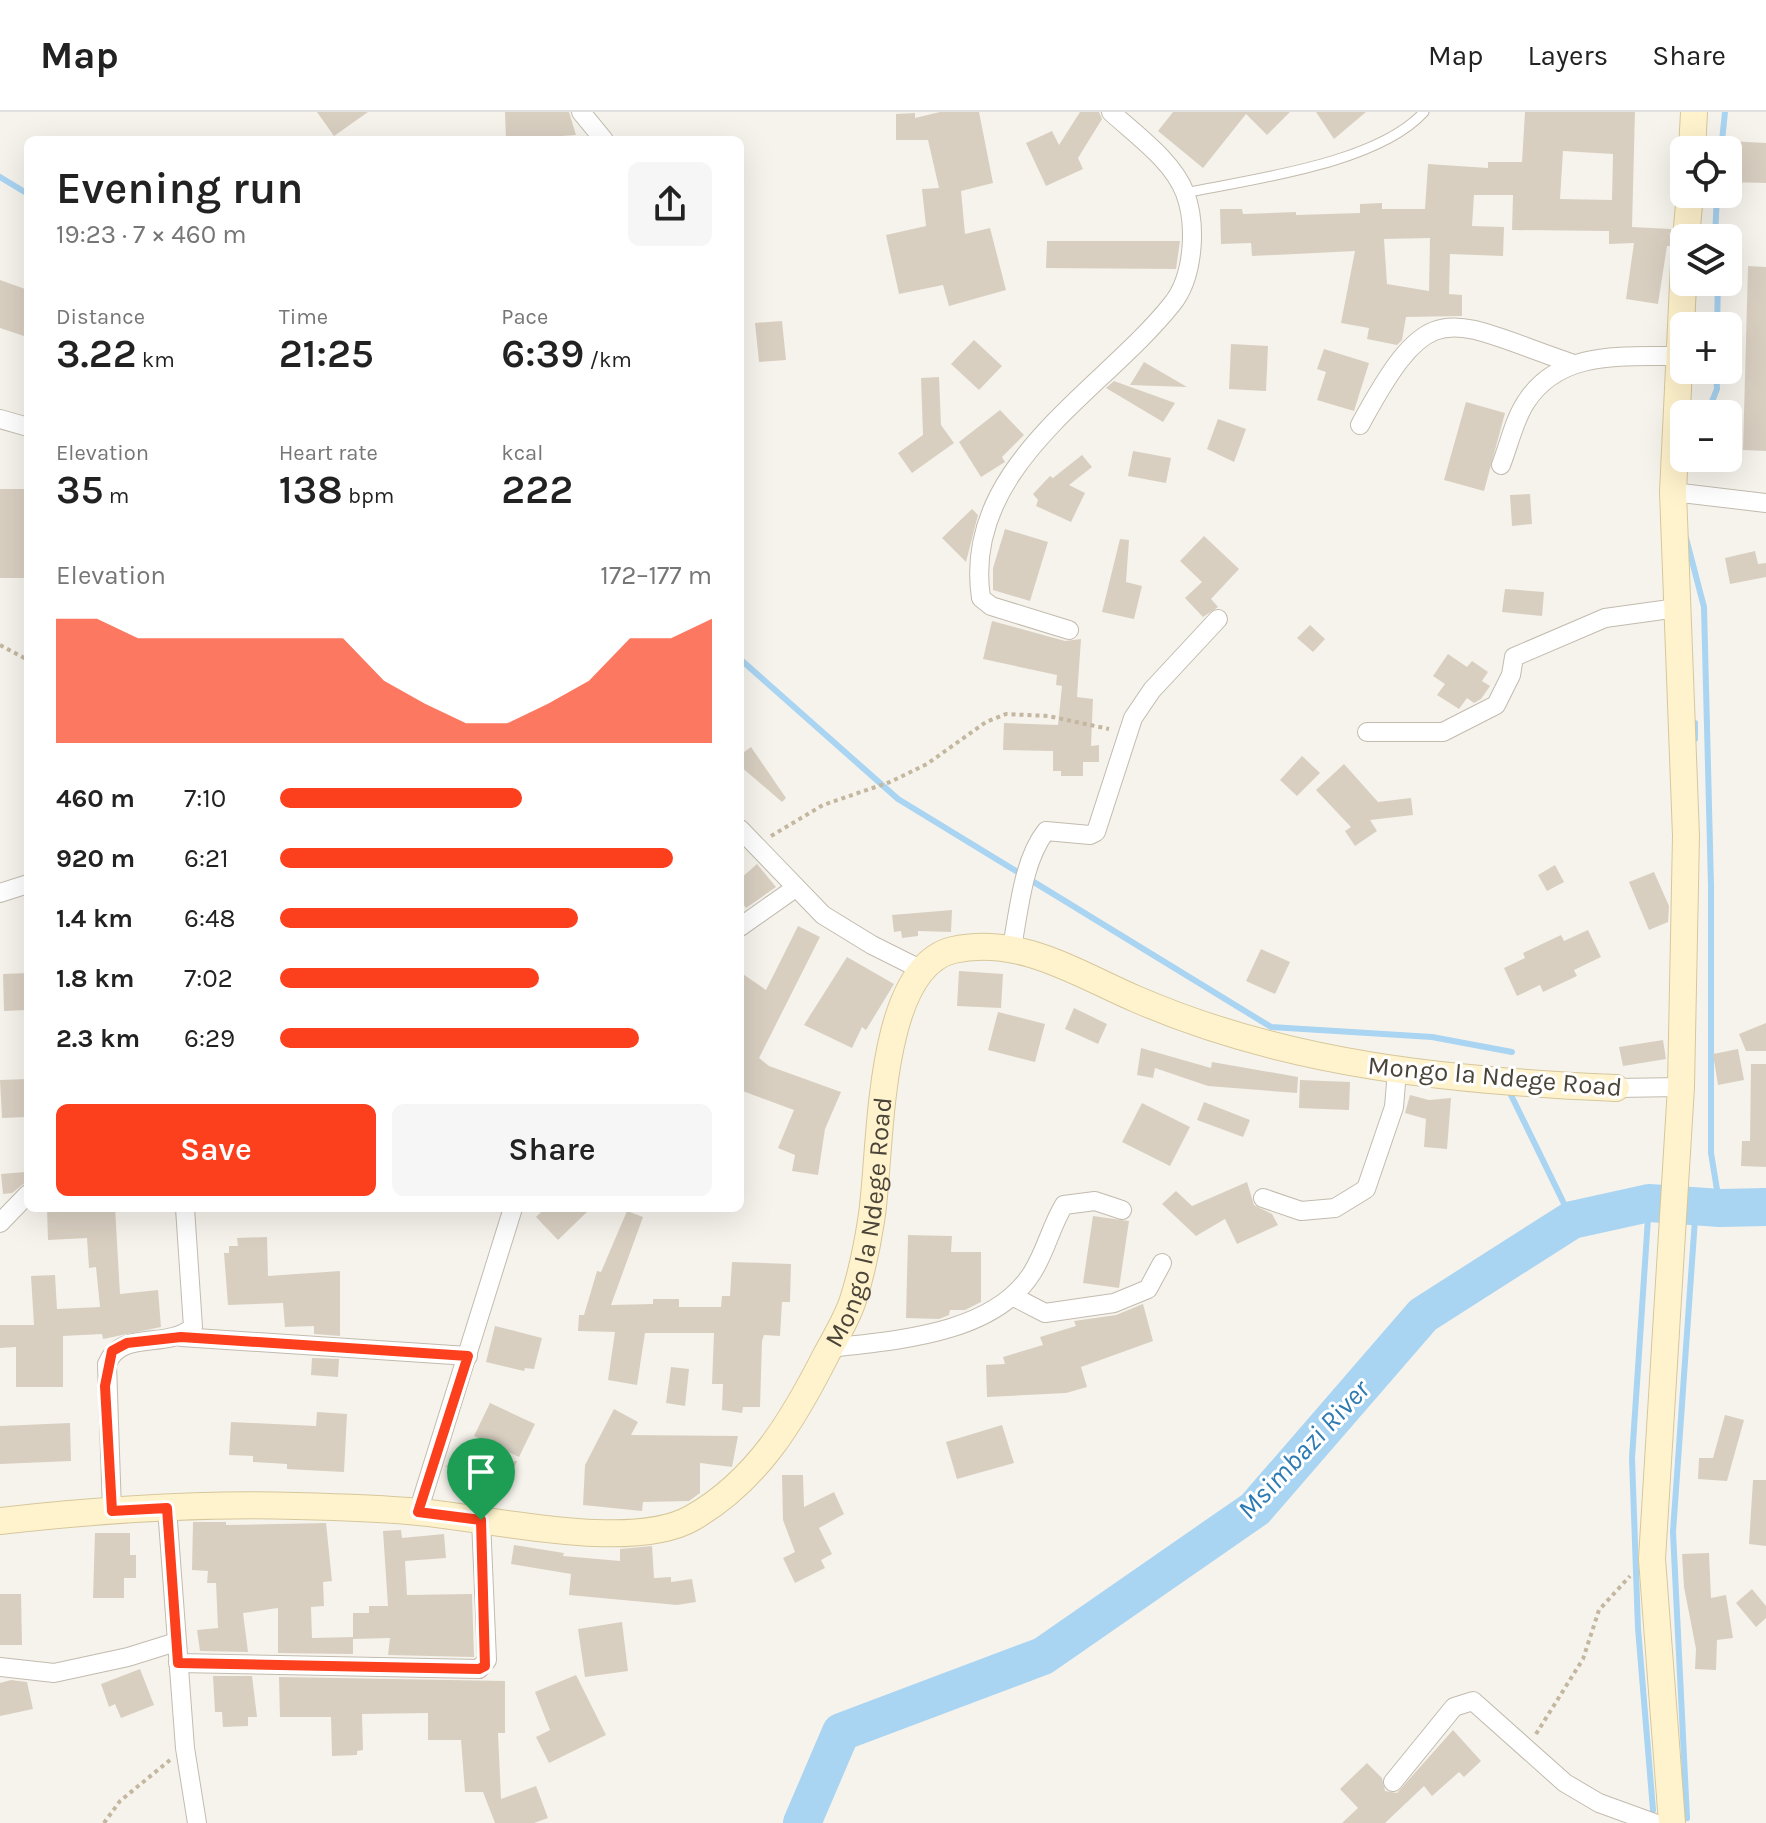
<!DOCTYPE html>
<html lang="en">
<head>
<meta charset="utf-8">
<style>
	:root { --surface:#fff; --page:#f6f6f6; --text:#222; --muted:#767676; --line:#e0e0e0; --accent:#fc3f1d }
	body { margin:0; font-family:Karla,sans-serif; background:var(--page); color:var(--text); height:100vh; display:flex; flex-direction:column; font-size:30px; white-space:nowrap }
	* { box-sizing:border-box; margin:0 }
	p { font-size:26px; color:var(--muted) }
	.icon { flex:none; width:44px; height:44px; fill:none; stroke:currentColor; stroke-width:2; stroke-linecap:round; stroke-linejoin:round }
	.map { position:relative; flex:1; overflow:hidden }
	.drawer { position:absolute; left:24px; top:24px; width:720px; height:1076px; display:flex; flex-direction:column; background:var(--surface); border-radius:12px; box-shadow:0 8px 32px #0002 }
	.drawer>* { flex:none }
	.fabs { position:absolute; left:1670px; top:24px; display:grid; gap:16px }
	.fabs a { display:grid; place-items:center; width:72px; height:72px; border-radius:12px; background:var(--surface); box-shadow:0 8px 32px #0002; font-size:40px }
	.pin { position:absolute; display:grid; place-items:center; width:68px; height:68px; color:#fff; margin:-82px -34px; border-radius:50% 50% 50% 0; rotate:-45deg; box-shadow:0 0 8px #0007 }
	.pin .icon { rotate:45deg }
	.round { display:grid; place-items:center; flex:none; width:84px; height:84px; border-radius:12px; background:var(--page) }
	.overview { display:flex; align-items:center; justify-content:space-between; height:136px; padding:0 32px }
	h1 { font-size:44px; font-weight:600; line-height:60px }
	.metrics { display:grid; grid-template-columns:repeat(3,1fr); gap:12px; height:136px; padding:8px 32px }
	.metrics div { display:grid; align-content:center }
	.metrics b { font-size:40px; font-weight:600 }
	.metrics small { font-size:22px; font-weight:400 }
	.metrics p { font-size:22px }
	.chart { height:224px; padding:16px 32px }
	.chart p { display:flex; justify-content:space-between }
	.chart svg { width:100%; height:144px; margin-top:8px; fill:var(--accent); opacity:.7 }
	.primary-button { display:flex; gap:16px; margin-top:auto; padding:16px 32px }
	.primary-button a { flex:1; height:92px; border-radius:12px; background:var(--accent); color:#fff; font-size:32px; font-weight:600; line-height:92px; text-align:center }
	.primary-button a+a { background:var(--page); color:var(--text) }
	ul { padding:0 32px; list-style:none; font-size:26px }
	li { display:grid; grid-template-columns:128px 96px 1fr; align-items:center; height:60px }
	li i { height:20px; border-radius:10px; background:var(--accent) }
	header { display:flex; align-items:center; gap:48px; box-sizing:border-box; height:112px; padding:0 40px; background:var(--surface); border-bottom:2px solid var(--line) }
	header strong { font-size:38px }
	nav { display:flex; gap:44px; margin-inline-start:auto; font-size:28px }
	.map>svg:first-child { display:block }
	.lines { fill:none; stroke-linecap:round; stroke-linejoin:round }
	.stream { stroke:#a9d4f2; stroke-width:6 }
	.river { stroke:#a9d4f2; stroke-width:38 }
	.building { fill:#d8cfc1; fill-rule:evenodd }
	.lane-casing { stroke:#c2bbae; stroke-width:11 }
	.street-casing { stroke:#c2bbae; stroke-width:20 }
	.secondary-casing { stroke:#d6c79b; stroke-width:28 }
	.path { stroke:#c4b79f; stroke-width:4; stroke-dasharray:4 4; stroke-linecap:butt }
	.lane { stroke:#fff; stroke-width:9 }
	.street { stroke:#fff; stroke-width:18 }
	.secondary { stroke:#fff3cd; stroke-width:26 }
	.route-casing { stroke:#fff; stroke-width:16 }
	.route { stroke:#fc3f1d; stroke-width:10 }
	.labels { text-anchor:middle; stroke-width:6; stroke-linejoin:round; paint-order:stroke }
	.street-label { font-size:26px; fill:#4b4439; stroke:#fff }
	.water-label { font-size:28px; font-style:italic; fill:#2e7ab2; stroke:#fff }
</style>
</head>
<body>
<header>
<strong>Map</strong>
<nav><a>Map</a><a>Layers</a><a>Share</a></nav>
</header>
<div class="map">
<svg width="1766" height="1711" viewBox="0 0 1766 1711">
	<rect width="100%" height="100%" fill="#f6f3ec"/>
	<g class="lines">
		<!-- stream -->
		<g class="stream">
			<path d="M1721,38l4,-38"/>
			<path d="M0,65l28,17"/>
			<path d="M1715,126l2,-44"/>
			<path d="M1717,214l1,-44"/>
			<path d="M1707,302l10,-25 -1,-19"/>
			<path d="M1686,426l18,69 7,279v267l9,55"/>
			<path d="M740,547l158,140 373,228 161,10 80,15"/>
			<path d="M1695,627v-16"/>
			<path d="M1511,983l61,125"/>
			<path d="M1649,1091l-17,255 6,170 15,182"/>
			<path d="M1687,1706l-14,-286 23,-327"/>
		</g>
		<!-- river -->
		<path class="river" d="M802,1711l39,-91 202,-76 212,-147 168,-194 149,-95 77,-17 71,5 46,-1"/>
	</g>
	<!-- building -->
	<g class="building">
		<path d="M317,0h51l-34,24z"/>
		<path d="M505,0h64l7,23 -70,5z"/>
		<path d="M940,0h39l14,71 -32,8 4,43 25,-6 16,62 -57,16 -6,-21 -44,9 -13,-59 40,-9 -4,-37 17,-1 -11,-48h-32v-26l19,-1v5z"/>
		<path d="M1080,0h19l3,7 -24,39 5,11 -37,17 -20,-43 26,-12 7,14z"/>
		<path d="M1173,0h117l-23,23 -21,-21 -43,54 -45,-37z"/>
		<path d="M1316,0h50l-32,27z"/>
		<path d="M1525,0h110l-3,115 39,2 1,17h-5l-9,58 -32,-5 8,-56 -25,1v-13l-97,-1 1,-35h-39l-2,31 32,1 -1,29 -53,-2 -1,40 13,1v21l-56,1 -4,23 -5,5 -30,-6 2,-11 -28,-5 14,-72 -103,5 -1,-13 -30,1 -1,-35h22l1,5 53,-2v3l64,-2v-9l22,-1v6h43l3,-45 60,4v-6h34zM1563,39l50,3 -1,46 -52,-1zM1430,126l-1,53 -42,-7 -3,-45z"/>
		<path d="M1728,29l38,2v40l-38,-1z"/>
		<path d="M1047,129h133l-4,28 -130,-1z"/>
		<path d="M1748,154l18,1v184l-23,-1z"/>
		<path d="M0,168l28,10v34l-4,12 -24,-8z"/>
		<path d="M782,209l4,39 -27,2 -4,-39z"/>
		<path d="M974,228l28,26 -23,24 -28,-26z"/>
		<path d="M1231,232l37,2 -2,45 -37,-2z"/>
		<path d="M1324,237l45,14 -15,48 -37,-11 9,-28 -9,-3z"/>
		<path d="M1144,250l43,25 -57,-2z"/>
		<path d="M939,265l2,48 13,18 -42,30 -14,-20 25,-18 -2,-57z"/>
		<path d="M1114,269l61,22 -12,19 -57,-34z"/>
		<path d="M1466,290l39,11 -21,78 -40,-11z"/>
		<path d="M1000,298l24,25 -22,22 3,5 -24,15 -22,-35z"/>
		<path d="M1218,307l28,10 -12,33 -27,-13z"/>
		<path d="M1133,339l38,7 -5,25 -38,-7z"/>
		<path d="M1082,343l10,12 -23,18 16,8 -14,29 -35,-16 2,-6 -5,-6 17,-18 3,2z"/>
		<rect x="0" y="377" width="28" height="89"/>
		<path d="M1530,382l2,30 -20,2 -2,-31z"/>
		<path d="M972,397l6,6 -12,47 -24,-24z"/>
		<path d="M1005,417l43,13 -18,59 -37,-11v-22z"/>
		<path d="M1204,424l35,33 -28,30 7,8 -15,10 -18,-19 17,-16 -22,-21z"/>
		<path d="M1120,427l9,1 -3,42 16,4 -8,33 -32,-7z"/>
		<path d="M1755,439l3,13 8,-1v14l-36,7 -5,-26z"/>
		<path d="M1505,477l39,3 -2,24 -40,-4z"/>
		<path d="M992,509l73,20 16,-2 -4,58 16,2 -2,47 8,-1v17h-16v14h-22v-5h-8v-20l-50,-1 1,-27 54,2 4,-39 -6,-1 1,-10 -74,-16z"/>
		<path d="M1310,513l15,14 -12,13 -16,-14z"/>
		<path d="M1448,542l19,13 5,-6 16,11 -6,9 8,5 -9,13 -7,4 -7,-5 -8,11 -22,-14 8,-11 -12,-8z"/>
		<path d="M751,635l35,51 -4,4 -42,-36v-11z"/>
		<path d="M1302,644l18,17 -23,23 -17,-16z"/>
		<path d="M1344,652l34,38 33,-4 2,17 -43,5 7,11 -22,15 -10,-15 6,-4 -35,-37z"/>
		<path d="M757,752l19,23 -30,21 -6,-8v-21z"/>
		<path d="M1555,753l9,17 -17,9 -9,-16z"/>
		<path d="M1654,760l15,34 -1,16 -19,8 -20,-48z"/>
		<path d="M952,798l-1,22 -33,-1v5l-16,2 -1,-7 -7,1 -2,-17z"/>
		<path d="M798,814l22,11 -61,121 10,8 72,26 -16,37 -7,46 -26,-4 3,-16 -17,-7 16,-38 -54,-20v-118l26,18z"/>
		<path d="M1588,818l13,27 -27,13 3,6 -34,16 -3,-7 -23,11 -13,-28 21,-10 -2,-5 38,-18 3,6z"/>
		<path d="M1261,837l29,13 -15,32 -29,-13z"/>
		<path d="M847,845l47,27 -28,46 -4,-3 -10,21 -48,-23z"/>
		<path d="M959,859l44,3 -2,34 -44,-2z"/>
		<path d="M28,861v37l-24,1 -1,-37z"/>
		<path d="M1074,896l33,16 -9,20 -33,-15z"/>
		<path d="M998,900l47,12 -10,38 -47,-12z"/>
		<path d="M1766,911v28h-20l-7,-17z"/>
		<path d="M1663,928l3,19 -43,7 -4,-19z"/>
		<path d="M1141,936l70,20 1,-6 86,15 -1,16 -89,-7 -53,-18 -2,10 -16,-3z"/>
		<path d="M1738,937l6,31 -26,5 -5,-31z"/>
		<path d="M1751,952h15v103l-25,-1 1,-25h8z"/>
		<path d="M28,967v38l-26,1 -2,-38z"/>
		<path d="M1300,968l50,2 -1,28 -50,-2z"/>
		<path d="M1410,983l19,5 22,-2 -4,51 -23,-2 2,-28 -21,-6z"/>
		<path d="M1204,990l46,18 -7,17 -46,-17z"/>
		<path d="M1142,991l48,24 -20,39 -48,-24z"/>
		<path d="M25,1060l1,10 -14,11 -9,1 -2,-20z"/>
		<path d="M1247,1070l7,23 18,9 6,11 -41,19 -12,-25 -29,17 -34,-32 14,-13 16,15z"/>
		<path d="M47,1096h68l5,86 38,-4 3,37 -58,12 -1,-5 -39,2v51h-47v-40l-16,1v-23h34l-3,-49 24,-1 2,34 43,-2 -4,-40 -7,1 -2,-30 -39,2z"/>
		<path d="M545,1096h46l-33,32 -22,-23z"/>
		<path d="M627,1099l16,6 -32,88 42,-1v-5h26v8h42l1,-11h8l2,-34 59,2 -1,38h-8l-2,34 -16,-1 -2,6 -2,66h-17l-1,6 -20,-3 1,-26h-11l2,-51h-69l-8,52 -29,-5 7,-48 -37,-1 1,-16h5l13,-44 4,1z"/>
		<path d="M1093,1104l36,5 -10,67 -36,-5z"/>
		<path d="M908,1123l44,1 -1,16h30v50l-16,8h-15l-1,5 -10,4 -33,-1z"/>
		<path d="M267,1125l1,39 72,-5v65l-26,-2v-8l-29,1 -2,-24 -55,2 -4,-52h5v-7h9l-1,-8z"/>
		<path d="M1143,1192l10,37 -72,26 6,20 -21,6 -79,4 -1,-32 19,-1 -2,-7 40,-12 -3,-8 36,-11 -2,-5 42,-6z"/>
		<path d="M495,1214l47,12 -8,31 -9,-1 -1,3 -38,-9z"/>
		<path d="M312,1246l27,1 -1,18 -27,-2z"/>
		<path d="M671,1255l18,2 -4,37 -19,-3z"/>
		<path d="M490,1291l45,21 -16,33 -45,-21z"/>
		<path d="M614,1297l24,13 -7,13 107,1 -6,31 -32,-4v30l-11,8 -46,1 -1,9 -59,-6 2,-40z"/>
		<path d="M317,1300l30,2 -3,58 -57,-3v-5l-34,-2v-6l-24,-1 2,-33 85,4z"/>
		<path d="M1725,1303l19,5 -17,61 -29,-2 1,-21h14z"/>
		<path d="M70,1311l1,38 -71,3v-38z"/>
		<path d="M1002,1313l12,38 -57,16 -11,-37z"/>
		<path d="M517,1349l-15,32 -27,-13 1,11 -16,1 -1,-19 -14,-7z"/>
		<path d="M782,1363h21l1,32 30,-15 10,22 -25,14 13,26 -11,6 4,8 -30,15 -12,-25 12,-6 -12,-32z"/>
		<path d="M1753,1368h13v66l-17,-2z"/>
		<path d="M193,1410h33v3l100,-2 6,58 -9,1 1,24 -13,1 1,31 41,-1v17l-75,-1v-45l-35,5 5,39 -48,-1 -3,-21 21,-2 -2,-45h-9l1,-12 -16,-1z"/>
		<path d="M401,1418l1,8 42,-4 2,24 -41,3 2,34 65,-1 2,63 -86,-2 2,-17 -37,1v-26h16v-7h19l-5,-75z"/>
		<path d="M95,1421h35v22h6v23h-12v20h-31z"/>
		<path d="M514,1433l50,8 -1,3 57,5v-12l32,-3 2,32 17,-1v5l21,-3 4,23 -19,3 -108,-10 2,-21 -60,-10z"/>
		<path d="M1709,1441l2,45 15,-3 7,43 -16,2 -1,30 -21,-1 1,-20 -12,-62 -2,-33z"/>
		<path d="M1752,1477l14,17v12l-10,9 -20,-24z"/>
		<path d="M0,1482h21l1,51h-22z"/>
		<path d="M622,1510l6,49 -43,6 -7,-48z"/>
		<path d="M140,1557l14,36 -33,13 -6,-14 -6,3 -8,-23z"/>
		<path d="M576,1563l30,60 -57,28 -13,-26 14,-7 -15,-38z"/>
		<path d="M213,1564h39l5,41h-9v9l-25,1 -1,-15h-7z"/>
		<path d="M279,1565l226,4v52h-7l3,66 35,-13 12,32 -14,5h-39l-12,-31h-18l-4,-52h-33v-27l-66,1 1,36 -6,1v4l-25,1 -1,-39h-51z"/>
		<path d="M11,1568l16,2 6,27 -33,7v-33z"/>
		<path d="M1453,1618l28,31 -17,16 -5,-5 -27,24 -8,-10 -39,37h-43l16,-15 -18,-19 27,-26 15,15 3,13 12,2z"/>
	</g>
	<g class="lines">
		<defs>
			<path id="lane" d="M1185,81c66,-14 192,-29 239,-81"/>
			<g id="street">
				<path d="M581,0l23,28"/>
				<path d="M0,307l28,8"/>
				<path d="M1360,313c72,-133 85,-105 211,-62"/>
				<path d="M1501,353c8,-20 13,-45 25,-63 34,-53 98,-45 152,-46"/>
				<path d="M1673,380l93,11"/>
				<path d="M1069,518l-78,-24 -10,-8c-20,-132 121,-206 191,-294 22,-27 25,-79 13,-111 -12,-32 -50,-59 -74,-81"/>
				<path d="M1367,620h76l53,-27 15,-30 3,-18 91,-39 72,-10"/>
				<path d="M740,717l83,86 49,30 48,24"/>
				<path d="M0,781l28,-9"/>
				<path d="M740,815l54,-38"/>
				<path d="M1012,835c7,-37 11,-87 34,-116l44,4 6,-3 37,-114 19,-28 66,-71"/>
				<path d="M1616,976l65,-1"/>
				<path d="M1263,1086l38,13 34,-3 31,-19 28,-82 3,-36"/>
				<path d="M0,1111l28,-29"/>
				<path d="M1014,1185l31,16 69,-10 34,-14 14,-26"/>
				<path d="M181,1225l287,19"/>
				<path d="M829,1236c66,-8 164,-13 203,-75 14,-22 19,-47 32,-68l31,-4 27,9"/>
				<path d="M167,1396l18,240 12,75"/>
				<path d="M112,1399l-5,-147c14,-35 60,-14 86,-37l-8,-119"/>
				<path d="M418,1400l95,-304"/>
				<path d="M178,1551l301,6 8,-9 -6,-140"/>
				<path d="M0,1555l54,6 74,-16 48,-15"/>
				<path d="M1393,1670l61,-75 19,-6 92,82 34,20 55,20"/>
			</g>
			<g id="secondary">
				<path d="M1692,38l2,-38"/>
				<path d="M1686,126l4,-44"/>
				<path id="s1" d="M0,1409c98,-11 197,-18 296,-15 41,1 82,2 123,6 69,6 212,41 273,6 65,-37 101,-98 134,-163 9,-17 21,-36 27,-55 8,-25 14,-53 18,-79 11,-63 3,-252 82,-271 66,-15 125,24 183,49 152,66 316,82 480,89"/>
				<path d="M1672,1711l-20,-264 29,-472 5,-251 -13,-344 11,-228"/>
			</g>
		</defs>
		<!-- lane casing -->
		<use href="#lane" class="lane-casing"/>
		<!-- street casing -->
		<use href="#street" class="street-casing"/>
		<!-- secondary casing -->
		<use href="#secondary" class="secondary-casing"/>
		<!-- path -->
		<g class="path">
			<path d="M0,533l28,15"/>
			<path d="M771,724l52,-31 67,-23 37,-18 59,-42 20,-8 42,2 61,13"/>
			<path d="M1536,1622l47,-75 16,-49 31,-34"/>
			<path d="M104,1711l16,-22 50,-41"/>
		</g>
		<!-- lane -->
		<use href="#lane" class="lane"/>
		<!-- street -->
		<use href="#street" class="street"/>
		<!-- secondary -->
		<use href="#secondary" class="secondary"/>
	</g>
	<g class="lines">
		<defs>
			<path id="route" d="M181,1225l287,19 -50,156 63,8 4,146 -6,3 -301,-6 -11,-155 -55,3 -7,-125 7,-35 15,-8z"/>
		</defs>
		<!-- route casing -->
		<use href="#route" class="route-casing"/>
		<!-- route -->
		<use href="#route" class="route"/>
	</g>
	<g class="labels">
		<!-- street labels -->
		<g class="street-label">
			<text transform="translate(1495 964) rotate(5)" y="9">Mongo la Ndege Road</text>
			<text dy="9" stroke="none"><textPath href="#s1" startOffset="1050">Mongo la Ndege Road</textPath></text>
		</g>
		<!-- water labels -->
		<g class="water-label">
			<text transform="translate(1303 1337) rotate(-47)" y="10">Msimbazi River</text>
		</g>
	</g>
</svg>
<div class="fabs">
<a><svg class="icon" aria-label="locate" viewBox="0 0 24 24"><circle cx="12" cy="12" r="6"/><path d="M12 2v4M12 18v4M2 12h4M18 12h4"/></svg></a>
<a><svg class="icon" aria-label="layers" viewBox="0 0 24 24"><path d="M12 4l9 5-9 5-9-5zM3 14l9 5 9-5"/></svg></a>
<a>+</a>
<a>−</a>
</div>
<div class="pin" style="left:481px;top:1408px;background:#1e9e55"><svg class="icon" aria-label="arrive" viewBox="0 0 24 24"><path d="M6 21V4h12l-3 4 3 4H6"/></svg></div>
<section class="drawer">
<div class="overview"><div><h1>Evening run</h1><p>19:23 · 7 × 460 m</p></div><a class="round"><svg class="icon" aria-label="share" viewBox="0 0 24 24"><path d="M12 15V3M7 8l5-5 5 5M5 13v7h14v-7"/></svg></a></div>
<div class="metrics">
<div><p>Distance</p><b>3.22<small> km</small></b></div>
<div><p>Time</p><b>21:25</b></div>
<div><p>Pace</p><b>6:39<small> /km</small></b></div>
</div>
<div class="metrics">
<div><p>Elevation</p><b>35<small> m</small></b></div>
<div><p>Heart rate</p><b>138<small> bpm</small></b></div>
<div><p>kcal</p><b>222</b></div>
</div>
<div class="chart"><p><span>Elevation</span>172–177 m</p>
<svg viewBox="0 0 160 44" preserveAspectRatio="none"><path d="M0 44V6L10 6L20 12L30 12L40 12L50 12L60 12L70 12L80 25L90 32L100 38L110 38L120 32L130 25L140 12L150 12L160 6V44z"/></svg>
</div>
<ul>
<li><b>460 m</b>7:10<i style="width:56%"></i></li>
<li><b>920 m</b>6:21<i style="width:91%"></i></li>
<li><b>1.4 km</b>6:48<i style="width:69%"></i></li>
<li><b>1.8 km</b>7:02<i style="width:60%"></i></li>
<li><b>2.3 km</b>6:29<i style="width:83%"></i></li>
</ul>
<div class="primary-button"><a>Save</a><a>Share</a></div>
</section>
</div>
</body>
</html>
